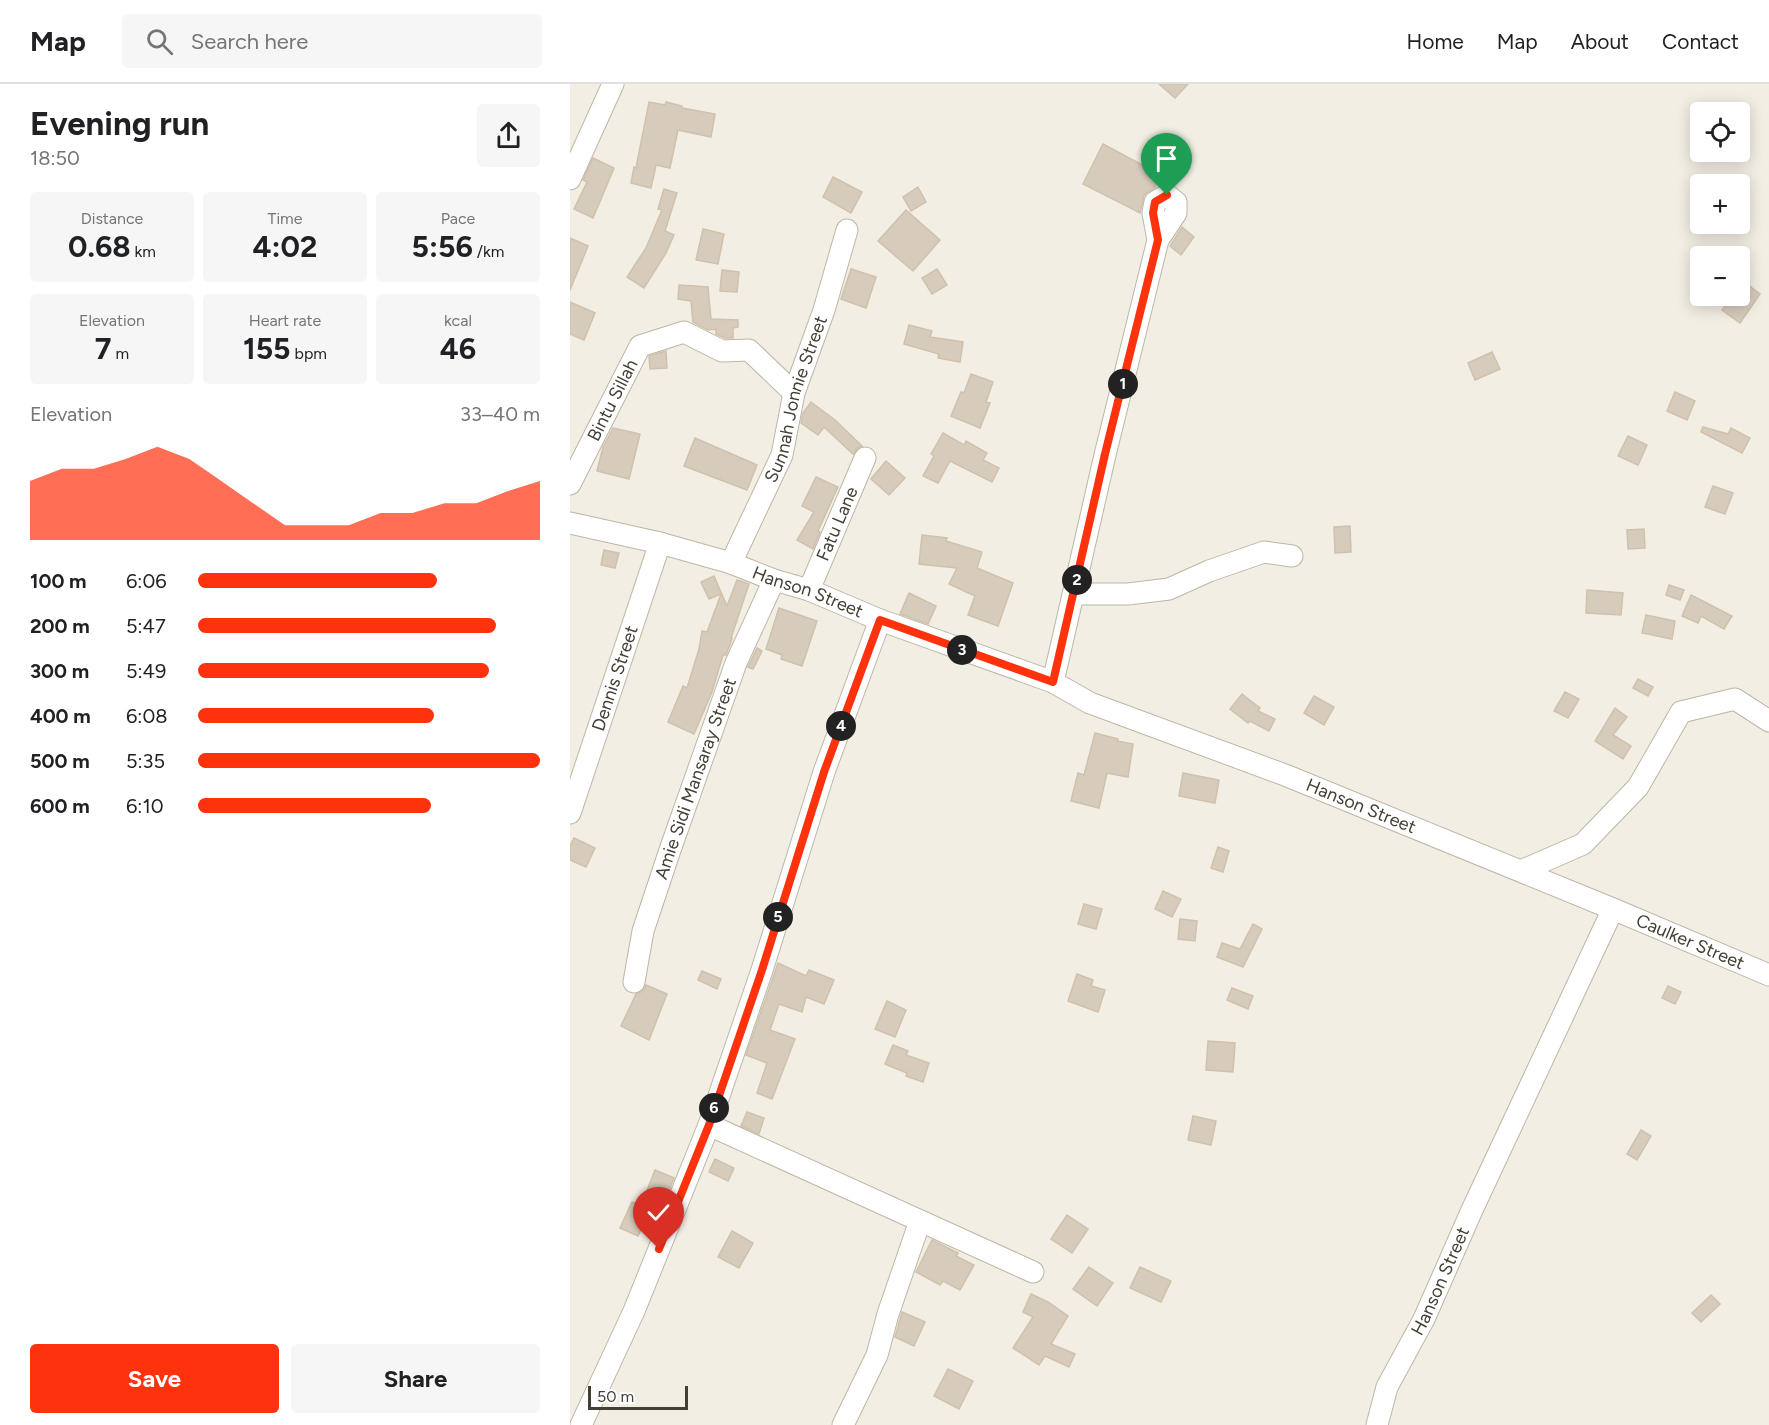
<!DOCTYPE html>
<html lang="en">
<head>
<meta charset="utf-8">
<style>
	:root { --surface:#fff; --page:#f6f6f6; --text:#202124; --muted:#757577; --line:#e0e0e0; --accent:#ff320e }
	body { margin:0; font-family:Figtree,sans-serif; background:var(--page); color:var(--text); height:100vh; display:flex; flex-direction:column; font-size:22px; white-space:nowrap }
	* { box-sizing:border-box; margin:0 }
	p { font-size:20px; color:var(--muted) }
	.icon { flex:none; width:33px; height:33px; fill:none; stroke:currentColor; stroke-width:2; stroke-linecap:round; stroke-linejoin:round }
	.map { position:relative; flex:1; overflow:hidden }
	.side { display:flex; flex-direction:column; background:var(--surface); width:570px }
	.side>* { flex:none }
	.buttons { position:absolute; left:1120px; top:18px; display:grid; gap:12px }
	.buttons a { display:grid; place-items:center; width:60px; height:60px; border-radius:6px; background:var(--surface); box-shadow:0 3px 15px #0003; font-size:30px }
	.scale { position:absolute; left:18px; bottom:15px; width:100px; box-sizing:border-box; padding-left:6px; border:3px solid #443e34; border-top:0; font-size:16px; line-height:21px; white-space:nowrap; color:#443e34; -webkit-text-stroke:4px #fff; paint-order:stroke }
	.pin { position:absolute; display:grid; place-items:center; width:51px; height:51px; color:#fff; margin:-62px -26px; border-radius:50% 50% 50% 0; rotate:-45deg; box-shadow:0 0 6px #0007 }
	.pin .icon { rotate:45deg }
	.km { position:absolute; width:30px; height:30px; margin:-15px; border-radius:50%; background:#222; color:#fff; font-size:16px; line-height:30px; text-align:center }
	.round { display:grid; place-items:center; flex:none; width:63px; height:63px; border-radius:6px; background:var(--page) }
	.overview { display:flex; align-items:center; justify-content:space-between; height:102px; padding:0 30px }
	h1 { font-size:33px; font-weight:700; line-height:45px }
	.metrics { display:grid; grid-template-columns:repeat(3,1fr); gap:9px; height:102px; padding:6px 30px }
	.metrics div { display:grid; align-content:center; border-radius:6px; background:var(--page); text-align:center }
	.metrics b { font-size:30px; font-weight:700 }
	.metrics small { font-size:16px; font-weight:400 }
	.metrics p { font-size:16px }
	.chart { height:168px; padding:12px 30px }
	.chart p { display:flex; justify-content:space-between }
	.chart svg { width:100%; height:108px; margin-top:6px; fill:var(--accent); opacity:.7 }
	.action { display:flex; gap:12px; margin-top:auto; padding:12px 30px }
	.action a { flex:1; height:69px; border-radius:6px; background:var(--accent); color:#fff; font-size:24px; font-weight:700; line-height:69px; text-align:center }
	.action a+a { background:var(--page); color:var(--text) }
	ul { padding:0 30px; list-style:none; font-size:20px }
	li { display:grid; grid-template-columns:96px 72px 1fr; align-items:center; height:45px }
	li i { height:15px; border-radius:8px; background:var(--accent) }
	header { display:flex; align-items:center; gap:36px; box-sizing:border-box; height:84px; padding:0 30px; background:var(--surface); border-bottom:2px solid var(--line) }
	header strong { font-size:28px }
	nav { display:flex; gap:33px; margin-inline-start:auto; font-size:21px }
	.search { width:420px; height:54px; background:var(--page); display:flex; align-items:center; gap:15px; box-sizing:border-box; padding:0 21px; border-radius:6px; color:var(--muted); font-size:22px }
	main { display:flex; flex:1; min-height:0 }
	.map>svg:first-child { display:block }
	.building { fill:#d7ccbc; stroke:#cfc1ac; stroke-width:1.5 }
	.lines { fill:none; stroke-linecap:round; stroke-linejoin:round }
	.minor-casing { stroke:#beb6a6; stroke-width:23 }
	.minor { stroke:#fff; stroke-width:21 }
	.route-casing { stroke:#fff; stroke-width:12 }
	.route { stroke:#ff320e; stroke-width:8 }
	.labels { text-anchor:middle; stroke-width:6; stroke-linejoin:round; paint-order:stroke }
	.street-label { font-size:18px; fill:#443e34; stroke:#fff }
</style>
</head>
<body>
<header>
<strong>Map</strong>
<div class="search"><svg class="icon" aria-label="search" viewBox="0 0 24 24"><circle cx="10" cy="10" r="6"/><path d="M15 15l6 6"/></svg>Search here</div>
<nav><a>Home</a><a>Map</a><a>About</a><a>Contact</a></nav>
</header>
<main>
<section class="side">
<div class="overview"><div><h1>Evening run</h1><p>18:50</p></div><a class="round"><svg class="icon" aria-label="share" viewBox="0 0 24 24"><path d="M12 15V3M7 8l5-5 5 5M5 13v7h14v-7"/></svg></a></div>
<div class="metrics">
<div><p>Distance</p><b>0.68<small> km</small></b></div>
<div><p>Time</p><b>4:02</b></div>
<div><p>Pace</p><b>5:56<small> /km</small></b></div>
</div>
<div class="metrics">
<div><p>Elevation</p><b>7<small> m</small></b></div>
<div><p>Heart rate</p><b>155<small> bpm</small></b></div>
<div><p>kcal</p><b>46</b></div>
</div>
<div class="chart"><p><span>Elevation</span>33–40 m</p>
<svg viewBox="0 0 160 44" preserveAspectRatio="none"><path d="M0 44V20L10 15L20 15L30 11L40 6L50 11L60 20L70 29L80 38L90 38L100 38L110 33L120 33L130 29L140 29L150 24L160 20V44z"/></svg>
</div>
<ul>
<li><b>100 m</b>6:06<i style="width:70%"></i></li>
<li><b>200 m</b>5:47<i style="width:87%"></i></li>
<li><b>300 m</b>5:49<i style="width:85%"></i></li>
<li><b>400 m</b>6:08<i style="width:69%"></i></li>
<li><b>500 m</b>5:35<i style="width:100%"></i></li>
<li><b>600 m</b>6:10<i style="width:68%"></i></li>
</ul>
<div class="action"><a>Save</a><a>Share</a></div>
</section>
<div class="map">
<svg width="1199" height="1341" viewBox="0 0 1199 1341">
	<rect width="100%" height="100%" fill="#f2eee4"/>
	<!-- building -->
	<g class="building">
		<path d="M589,0h29l-13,14z"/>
		<path d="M79,18l16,3 1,-3 16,4v2l33,6 -4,23 -33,-7 -8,38 -14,-3 -5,23 -20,-5 3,-16 2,1z"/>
		<path d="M533,60l58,31 -6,12 -11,8 -4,18 -57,-29z"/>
		<path d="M23,74l21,10 -21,50 -19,-9 13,-27 -4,-2z"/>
		<path d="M263,93l29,15 -11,21 -28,-16z"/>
		<path d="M348,103l8,15 -15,9 -8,-14z"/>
		<path d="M94,105l13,4 -12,38 9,4 -8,18 -22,35 -17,-11 19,-29 16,-38 -4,-1z"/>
		<path d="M336,126l34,30 -27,31 -35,-30z"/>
		<path d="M612,143l12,10 -13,18 -11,-9z"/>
		<path d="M133,145l21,5 -6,30 -22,-4z"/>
		<path d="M0,154l18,8 -18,44z"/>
		<path d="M281,185l25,8 -10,31 -25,-9z"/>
		<path d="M367,185l10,16 -15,9 -10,-16z"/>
		<path d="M152,186l17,2 -2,20 -17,-1z"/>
		<path d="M1170,195l20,15 -20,29 -18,-13 10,-14h8z"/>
		<path d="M109,201l29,2 3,32 27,1v7l-5,1v10h-8l-9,-4v-5l-8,1 -15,-8 -2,-21 -13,-2z"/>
		<path d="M0,218l25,11 -11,27 -14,-6z"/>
		<path d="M339,241l23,6 -2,6 33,5 -3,20 -22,-4 1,-4 -35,-10z"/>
		<path d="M96,267l1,17 -17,1 -1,-13z"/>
		<path d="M922,268l8,17 -25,11 -7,-17z"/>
		<path d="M401,290l22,8 -7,20 4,1 -10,25 -29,-12 10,-24 3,1z"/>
		<path d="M1105,308l20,9 -8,19 -20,-9z"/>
		<path d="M241,318l24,18 27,26 -5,2 -4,6 -29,-27 -6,8 -17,-12 2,-10z"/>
		<path d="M1133,343l25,7 3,-6 19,10 -8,15 -41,-21z"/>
		<path d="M43,344l27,6 -11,45 -32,-8 6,-24z"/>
		<path d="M373,349l21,12 2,-4 21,12 -4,7 16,8 -7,14 -42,-21 -12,22 -15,-7 11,-20 -3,-2z"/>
		<path d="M1058,352l19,9 -9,20 -20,-9z"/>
		<path d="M125,354l62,27 -10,25 -63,-24z"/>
		<path d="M316,377l19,17 -16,17 -18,-16z"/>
		<path d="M246,393l22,10 -20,44 2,1 -7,17 -16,-9 17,-28 -12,-6z"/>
		<path d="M1143,402l20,7 -8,21 -20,-7z"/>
		<path d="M780,442l1,26 -16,1 -1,-26z"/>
		<path d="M1074,445l1,19 -17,1 -1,-19z"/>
		<path d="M352,451l25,3 -1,3 36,11 -5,16 36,15 -15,43 -30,-11 7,-19 -26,-12 8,-16 -38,-4z"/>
		<path d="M34,466l15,3 -4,15 -14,-3z"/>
		<path d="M144,492l13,30 10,-26 12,4 -18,54h1l-1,4 -5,13h-3l-11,37 -18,42 -26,-12 15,-36 4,2 12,-39 3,-18 5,1 14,-38 -12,5 -8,-17z"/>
		<path d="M1099,501l15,5 -4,10 -14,-5z"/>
		<path d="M1017,506l36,3 -2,22 -35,-2z"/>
		<path d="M339,509l27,13 -8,18 -28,-10z"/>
		<path d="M1121,511l41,21 -8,13 -23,-13 -3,7 -16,-7z"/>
		<path d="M209,524l38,13 -15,45 -21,-7 1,-4 -16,-6z"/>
		<path d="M1076,531l29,6 -3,18 -30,-6z"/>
		<path d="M187,564l5,3 -9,18 -5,-2z"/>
		<path d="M1068,595l15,8 -5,9 -15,-8z"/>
		<path d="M995,608l14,7 -11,19 -14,-7z"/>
		<path d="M672,610l18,14 -2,3 17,8 -6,12 -19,-10 -2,2 -18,-14z"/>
		<path d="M744,612l20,11 -10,18 -20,-12z"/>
		<path d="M1045,624l12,9 -14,18 18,11 -8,13 -28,-18z"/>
		<path d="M525,649l23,6 -1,2 16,3 -5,33 -21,-4 -8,35 -28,-7 7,-28 6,2z"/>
		<path d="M613,689l36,7 -4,23 -36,-7z"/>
		<path d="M4,754l21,10 -9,19 -16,-7v-14z"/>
		<path d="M648,763l11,4 -6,21 -12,-4z"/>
		<path d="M593,807l18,8 -9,18 -17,-8z"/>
		<path d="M514,820l18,5 -6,20 -18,-5z"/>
		<path d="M610,835l17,2 -2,20 -17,-2z"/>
		<path d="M683,840l9,5 -19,38 -26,-10 5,-14 18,6z"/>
		<path d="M208,879l28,13 3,-6 25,10 -10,24 -18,-7 -4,15 -23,-8 -9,26 25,9 -23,60 -15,-6 10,-30 -21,-8z"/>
		<path d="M132,887l19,8 -4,10 -19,-9z"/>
		<path d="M507,890l16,6 -2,6 14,4 -7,22 -30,-11z"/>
		<path d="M76,901l21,9 -18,46 -28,-14 15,-32 7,-3z"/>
		<path d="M1098,902l13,6 -6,12 -13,-6z"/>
		<path d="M662,904l21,8 -5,13 -21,-9z"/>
		<path d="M317,917l19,9 -11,27 -20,-8z"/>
		<path d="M638,957l27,2 -2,29 -27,-2z"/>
		<path d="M323,961l15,6 -2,4 23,8 -6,19 -17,-6 1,-3 -22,-9z"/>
		<path d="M177,1028l17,6 -5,16 -18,-8z"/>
		<path d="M623,1032l23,5 -5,24 -23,-5z"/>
		<path d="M1071,1046l10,6 -14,24 -10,-6z"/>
		<path d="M145,1075l19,9 -6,13 -19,-9z"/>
		<path d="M85,1086l19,8 -12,28 -9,-3 -15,33 -18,-8 12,-26 9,4z"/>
		<path d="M497,1131l21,14 -16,24 -21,-14z"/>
		<path d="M162,1147l21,12 -14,25 -21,-11z"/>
		<path d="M362,1156l26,13 -2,3 18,9 -14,25 -17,-9 -3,4 -24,-13z"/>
		<path d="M519,1183l24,16 -16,23 -24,-17z"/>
		<path d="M570,1183l31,14 -10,21 -31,-14z"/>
		<path d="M461,1210l17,8 20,14 -17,28 24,10 -6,13 -24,-11 -6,9 -26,-17 20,-31 -10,-5z"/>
		<path d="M1141,1211l9,9 -19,18 -9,-9z"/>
		<path d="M332,1228l23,10 -11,24 -19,-9z"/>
		<path d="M378,1285l25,12 -14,28 -25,-13z"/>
	</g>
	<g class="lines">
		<defs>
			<g id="minor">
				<path d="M0,95l43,-95"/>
				<path id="s1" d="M0,400l70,-138 44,-14 38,19 27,-1 45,43"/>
				<path id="s2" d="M0,439l90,20 71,20 43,17 35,10 71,30 173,62 37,21 195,72 328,134 156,66"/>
				<path id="s3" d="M161,479l51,-108 12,-62 30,-83 23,-80"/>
				<path id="s4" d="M239,506l56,-132"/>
				<path d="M504,510h54l41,-5 40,-18 55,-19 28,4"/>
				<path d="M310,536l-56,152 -62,198 -53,155 324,147"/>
				<path d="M483,598l52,-227 53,-215 18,-27v-11l-9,-7 -12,7 -2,11 5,27"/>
				<path id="s5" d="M0,729l90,-270"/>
				<path d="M951,787l62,-27 55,-57 43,-75 54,-13 34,22"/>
				<path id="s6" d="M64,898l9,-51 27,-81 66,-187 38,-83"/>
				<path d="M11,1341l53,-114 75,-186"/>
				<path d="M273,1341l34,-70 11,-41 32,-93"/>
				<path id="s7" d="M807,1341l10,-38 37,-68 48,-109 141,-301"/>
			</g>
		</defs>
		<!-- minor casing -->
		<use href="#minor" class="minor-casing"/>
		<!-- minor -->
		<use href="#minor" class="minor"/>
	</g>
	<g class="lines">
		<defs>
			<path id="route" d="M89,1165l50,-124 53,-155 62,-198 56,-152 173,62 52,-228 53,-214 -5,-27 2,-11 12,-7"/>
		</defs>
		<!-- route casing -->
		<use href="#route" class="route-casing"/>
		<!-- route -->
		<use href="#route" class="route"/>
	</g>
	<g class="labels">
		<!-- street labels -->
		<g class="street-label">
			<text dy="6" stroke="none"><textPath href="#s3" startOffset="177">Sunnah Jonnie Street</textPath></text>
			<text dy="6" stroke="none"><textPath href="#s1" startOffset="94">Bintu Sillah</textPath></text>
			<text dy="6" stroke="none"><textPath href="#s4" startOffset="72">Fatu Lane</textPath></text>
			<text dy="6" stroke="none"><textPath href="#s2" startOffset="248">Hanson Street</textPath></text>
			<text dy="6" stroke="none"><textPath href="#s5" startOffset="142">Dennis Street</textPath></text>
			<text dy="6" stroke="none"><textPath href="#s6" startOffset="213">Amie Sidi Mansaray Street</textPath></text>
			<text dy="6" stroke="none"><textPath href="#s2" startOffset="842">Hanson Street</textPath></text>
			<text dy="6" stroke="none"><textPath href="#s2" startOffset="1198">Caulker Street</textPath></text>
			<text dy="6" stroke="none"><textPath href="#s7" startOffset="158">Hanson Street</textPath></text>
		</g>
	</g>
</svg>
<div class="buttons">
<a><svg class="icon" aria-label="locate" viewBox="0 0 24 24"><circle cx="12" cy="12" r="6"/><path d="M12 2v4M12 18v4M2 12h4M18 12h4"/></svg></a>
<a>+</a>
<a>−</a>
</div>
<div class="scale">50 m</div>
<div class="pin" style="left:597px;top:111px;background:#1e9e55"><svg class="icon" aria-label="arrive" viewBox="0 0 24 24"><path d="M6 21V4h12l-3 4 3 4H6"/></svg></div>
<div class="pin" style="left:89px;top:1165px;background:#d93025"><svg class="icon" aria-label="check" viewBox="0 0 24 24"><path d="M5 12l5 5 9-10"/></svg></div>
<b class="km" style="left:553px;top:300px">1</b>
<b class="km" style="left:507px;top:496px">2</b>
<b class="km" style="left:392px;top:566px">3</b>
<b class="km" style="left:271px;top:642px">4</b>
<b class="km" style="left:208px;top:833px">5</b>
<b class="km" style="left:144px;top:1024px">6</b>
</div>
</main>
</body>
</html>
